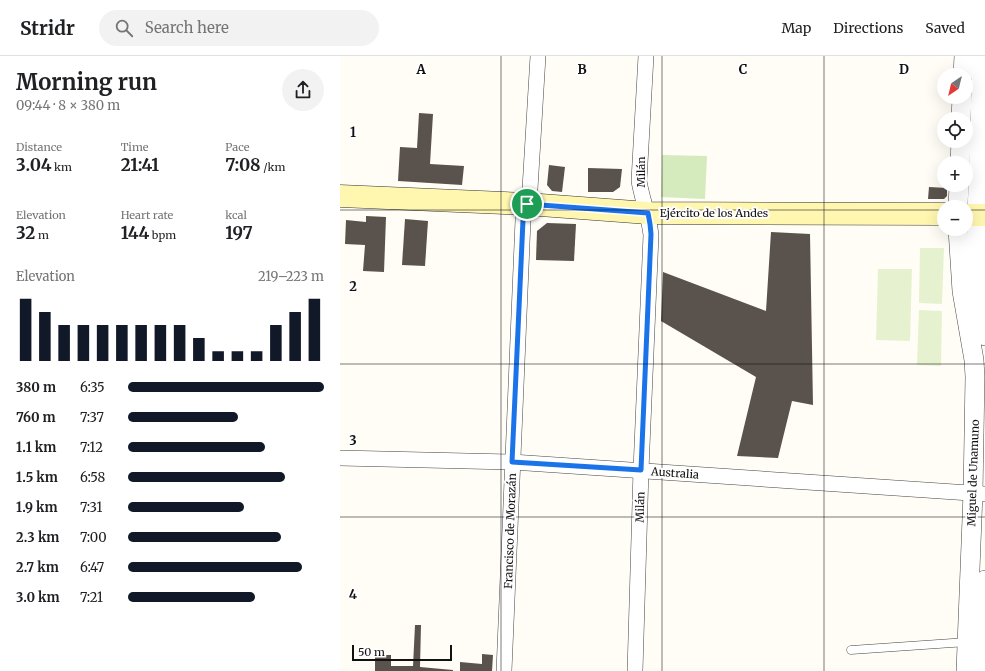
<!DOCTYPE html>
<html lang="en">
<head>
<meta charset="utf-8">
<style>
	:root { --surface:#fff; --page:#f2f2f2; --text:#202124; --muted:#757577; --line:#e0e0e0; --accent:#111827 }
	body { margin:0; font-family:Merriweather,serif; background:var(--page); color:var(--text); height:100vh; display:flex; flex-direction:column; font-size:15px; white-space:nowrap }
	* { box-sizing:border-box; margin:0 }
	p { font-size:13px; color:var(--muted) }
	.icon { flex:none; width:22px; height:22px; fill:none; stroke:currentColor; stroke-width:2; stroke-linecap:round; stroke-linejoin:round }
	.map { position:relative; flex:1; overflow:hidden }
	.sheet { display:flex; flex-direction:column; background:var(--surface); width:340px }
	.sheet>* { flex:none }
	.needle { width:26px; rotate:215deg }
	.tools { position:absolute; left:597px; top:12px; display:grid; gap:8px }
	.tools a { display:grid; place-items:center; width:36px; height:36px; border-radius:50%; background:var(--surface); box-shadow:0 4px 16px #0002; font-size:20px }
	.scale { position:absolute; left:12px; bottom:10px; width:100px; box-sizing:border-box; padding-left:4px; border:2px solid #111; border-top:0; font-size:11px; line-height:14px; white-space:nowrap; color:#111; -webkit-text-stroke:3px #fff; paint-order:stroke }
	.pin { position:absolute; display:grid; place-items:center; width:34px; height:34px; color:#fff; margin:-17px; border:2px solid #fff; border-radius:50%; box-shadow:0 1px 4px #0007 }
	.round { display:grid; place-items:center; flex:none; width:42px; height:42px; border-radius:21px; background:var(--page) }
	.summary { display:flex; align-items:center; justify-content:space-between; height:68px; padding:0 16px }
	h1 { font-size:22px; font-weight:700; line-height:30px }
	.metrics { display:grid; grid-template-columns:repeat(3,1fr); gap:6px; height:68px; padding:4px 16px }
	.metrics div { display:grid; align-content:center }
	.metrics b { font-size:17px; font-weight:700 }
	.metrics small { font-size:11px; font-weight:400 }
	.metrics p { font-size:11px }
	.chart { height:112px; padding:8px 16px }
	.chart p { display:flex; justify-content:space-between }
	.chart svg { width:100%; height:72px; margin-top:4px; stroke:var(--accent); stroke-width:6 }
	ul { padding:0 16px; list-style:none; font-size:13px }
	li { display:grid; grid-template-columns:64px 48px 1fr; align-items:center; height:30px }
	li i { height:10px; border-radius:5px; background:var(--accent) }
	header { display:flex; align-items:center; gap:24px; box-sizing:border-box; height:56px; padding:0 20px; background:var(--surface); border-bottom:1px solid var(--line) }
	header strong { font-size:19px }
	nav { display:flex; gap:22px; margin-inline-start:auto; font-size:14px }
	.search { width:280px; height:36px; background:var(--page); display:flex; align-items:center; gap:10px; box-sizing:border-box; padding:0 14px; border-radius:22px; color:var(--muted); font-size:15px }
	main { display:flex; flex:1; min-height:0 }
	.map>svg:first-child { display:block }
	.green { fill:#d5ebbd }
	.pitch { fill:#e6f2cf }
	.building { fill:#5a524d }
	.lines { fill:none; stroke-linecap:round; stroke-linejoin:round }
	.service-casing { stroke:#444; stroke-width:9 }
	.minor-casing { stroke:#444; stroke-width:16 }
	.tertiary-casing { stroke:#444; stroke-width:20 }
	.secondary-casing { stroke:#333; stroke-width:23 }
	.service { stroke:#fff; stroke-width:8 }
	.minor { stroke:#fff; stroke-width:15 }
	.tertiary { stroke:#fff; stroke-width:19 }
	.secondary { stroke:#fff6b0; stroke-width:22 }
	.route-casing { stroke:#fff; stroke-width:8 }
	.route { stroke:#1a73e8; stroke-width:5 }
	.grid { fill:none; stroke:#111; stroke-width:1; stroke-opacity:0.55 }
	.labels { text-anchor:middle; stroke-width:4; stroke-linejoin:round; paint-order:stroke }
	.street-label { font-size:11px; fill:#111; stroke:#fff }
	.grid-label { font-size:13px; text-anchor:middle; font-weight:bold; fill:#111; stroke:#fff; stroke-width:4; stroke-linejoin:round; paint-order:stroke }
</style>
</head>
<body>
<header>
<strong>Stridr</strong>
<div class="search"><svg class="icon" aria-label="search" viewBox="0 0 24 24"><circle cx="10" cy="10" r="6"/><path d="M15 15l6 6"/></svg>Search here</div>
<nav><a>Map</a><a>Directions</a><a>Saved</a></nav>
</header>
<main>
<section class="sheet">
<div class="summary"><div><h1>Morning run</h1><p>09:44 · 8 × 380 m</p></div><a class="round"><svg class="icon" aria-label="share" viewBox="0 0 24 24"><path d="M12 15V3M7 8l5-5 5 5M5 13v7h14v-7"/></svg></a></div>
<div class="metrics">
<div><p>Distance</p><b>3.04<small> km</small></b></div>
<div><p>Time</p><b>21:41</b></div>
<div><p>Pace</p><b>7:08<small> /km</small></b></div>
</div>
<div class="metrics">
<div><p>Elevation</p><b>32<small> m</small></b></div>
<div><p>Heart rate</p><b>144<small> bpm</small></b></div>
<div><p>kcal</p><b>197</b></div>
</div>
<div class="chart"><p><span>Elevation</span>219–223 m</p>
<svg viewBox="0 0 160 44" preserveAspectRatio="none"><path d="M5 44V6M15 44V14M25 44V22M35 44V22M45 44V22M55 44V22M65 44V22M75 44V22M85 44V22M95 44V30M105 44V38M115 44V38M125 44V38M135 44V22M145 44V14M155 44V6"/></svg>
</div>
<ul>
<li><b>380 m</b>6:35<i style="width:100%"></i></li>
<li><b>760 m</b>7:37<i style="width:56%"></i></li>
<li><b>1.1 km</b>7:12<i style="width:70%"></i></li>
<li><b>1.5 km</b>6:58<i style="width:80%"></i></li>
<li><b>1.9 km</b>7:31<i style="width:59%"></i></li>
<li><b>2.3 km</b>7:00<i style="width:78%"></i></li>
<li><b>2.7 km</b>6:47<i style="width:89%"></i></li>
<li><b>3.0 km</b>7:21<i style="width:65%"></i></li>
</ul>
</section>
<div class="map">
<svg width="645" height="615" viewBox="0 0 645 615">
	<rect width="100%" height="100%" fill="#fffdf5"/>
	<!-- green -->
	<path class="green" d="M322,99l45,1 -2,43 -44,-2z"/>
	<!-- pitch -->
	<g class="pitch">
		<path d="M580,192h24l-2,56 -23,-1z"/>
		<path d="M538,213h34l-2,72 -34,-1z"/>
		<path d="M579,254l23,1 -1,55 -24,-1z"/>
	</g>
	<!-- building -->
	<g class="building">
		<path d="M79,57l14,1 -3,50 34,2 -2,19 -64,-4 2,-34 17,1z"/>
		<path d="M209,109l16,2 -3,25 -10,-1 -5,-6z"/>
		<path d="M248,112l34,1 -2,18 -7,5h-25z"/>
		<path d="M589,131l18,1v8l-3,3h-16z"/>
		<path d="M26,160l20,1 -2,55 -21,-1 2,-26 -20,-1 1,-24 20,2z"/>
		<path d="M65,163l23,2 -3,45 -23,-1z"/>
		<path d="M207,167l29,1 -2,37 -38,-1 1,-29z"/>
		<path d="M431,176l39,2 3,171 -21,-4 -14,57 -41,-2 19,-79 -95,-56 2,-49 103,39z"/>
		<path d="M75,569h6l-1,42 33,3v1h-78v-16h16v11h22z"/>
		<path d="M142,598l11,1 -1,16h-32v-9l22,2z"/>
	</g>
	<g class="lines">
		<defs>
			<path id="service" d="M511,594l116,-8"/>
			<g id="minor">
				<path d="M0,402l172,4 473,32"/>
				<path d="M164,615l19,-451 7,-31 8,-133"/>
				<path d="M295,615l6,-201 10,-235c-2,-19 -9,-36 -12,-54l7,-125"/>
			</g>
			<g id="tertiary">
				<path d="M642,0l-5,159 -1,64 4,31 5,26"/>
				<path d="M623,19l1,-19"/>
				<path d="M621,63l1,-22"/>
				<path d="M620,107l1,-22"/>
				<path d="M618,151l1,-22"/>
				<path d="M618,173l4,62 12,69 1,17 -2,116 -7,178"/>
				<path d="M641,615l4,-91"/>
			</g>
			<g id="secondary">
				<path d="M0,140l187,8 121,9 296,1"/>
				<path d="M626,159h19"/>
			</g>
		</defs>
		<!-- service casing -->
		<use href="#service" class="service-casing"/>
		<!-- minor casing -->
		<use href="#minor" class="minor-casing"/>
		<!-- tertiary casing -->
		<use href="#tertiary" class="tertiary-casing"/>
		<!-- secondary casing -->
		<use href="#secondary" class="secondary-casing"/>
		<!-- service -->
		<use href="#service" class="service"/>
		<!-- minor -->
		<use href="#minor" class="minor"/>
		<!-- tertiary -->
		<use href="#tertiary" class="tertiary"/>
		<!-- secondary -->
		<use href="#secondary" class="secondary"/>
	</g>
	<g class="lines">
		<defs>
			<path id="route" d="M187,148l121,9 2,11 1,10 -10,236 -129,-8 11,-242z"/>
		</defs>
		<!-- route casing -->
		<use href="#route" class="route-casing"/>
		<!-- route -->
		<use href="#route" class="route"/>
	</g>
	<!-- grid -->
	<path class="grid" d="M161,0v615M322,0v615M484,0v615M0,154h604M626,154h19M0,308h645M0,461h645"/>
	<g class="labels">
		<!-- street labels -->
		<g class="street-label">
			<text transform="translate(301 116) rotate(-90)" y="4">Milán</text>
			<text x="374" y="161">Ejército de los Andes</text>
			<text transform="translate(335 417) rotate(4)" y="4">Australia</text>
			<text transform="translate(633 417) rotate(-88)" y="4">Miguel de Unamuno</text>
			<text transform="translate(300 451) rotate(-88)" y="4">Milán</text>
			<text transform="translate(170 475) rotate(-88)" y="4">Francisco de Morazán</text>
		</g>
	</g>
	<g class="grid-label">
		<text x="81" y="18">A</text>
		<text x="242" y="18">B</text>
		<text x="403" y="18">C</text>
		<text x="564" y="18">D</text>
		<text x="13" y="81">1</text>
		<text x="13" y="235">2</text>
		<text x="13" y="389">3</text>
		<text x="13" y="543">4</text>
	</g>
</svg>
<div class="tools">
<a><svg class="needle" viewBox="-14 -14 28 28"><path d="M0-13l5 13h-10z" fill="#e53935"/><path d="M0 13l5-13h-10z" fill="#757577"/></svg></a>
<a><svg class="icon" aria-label="locate" viewBox="0 0 24 24"><circle cx="12" cy="12" r="6"/><path d="M12 2v4M12 18v4M2 12h4M18 12h4"/></svg></a>
<a>+</a>
<a>−</a>
</div>
<div class="scale">50 m</div>
<div class="pin" style="left:187px;top:148px;background:#1e9e55"><svg class="icon" aria-label="arrive" viewBox="0 0 24 24"><path d="M6 21V4h12l-3 4 3 4H6"/></svg></div>
</div>
</main>
</body>
</html>
